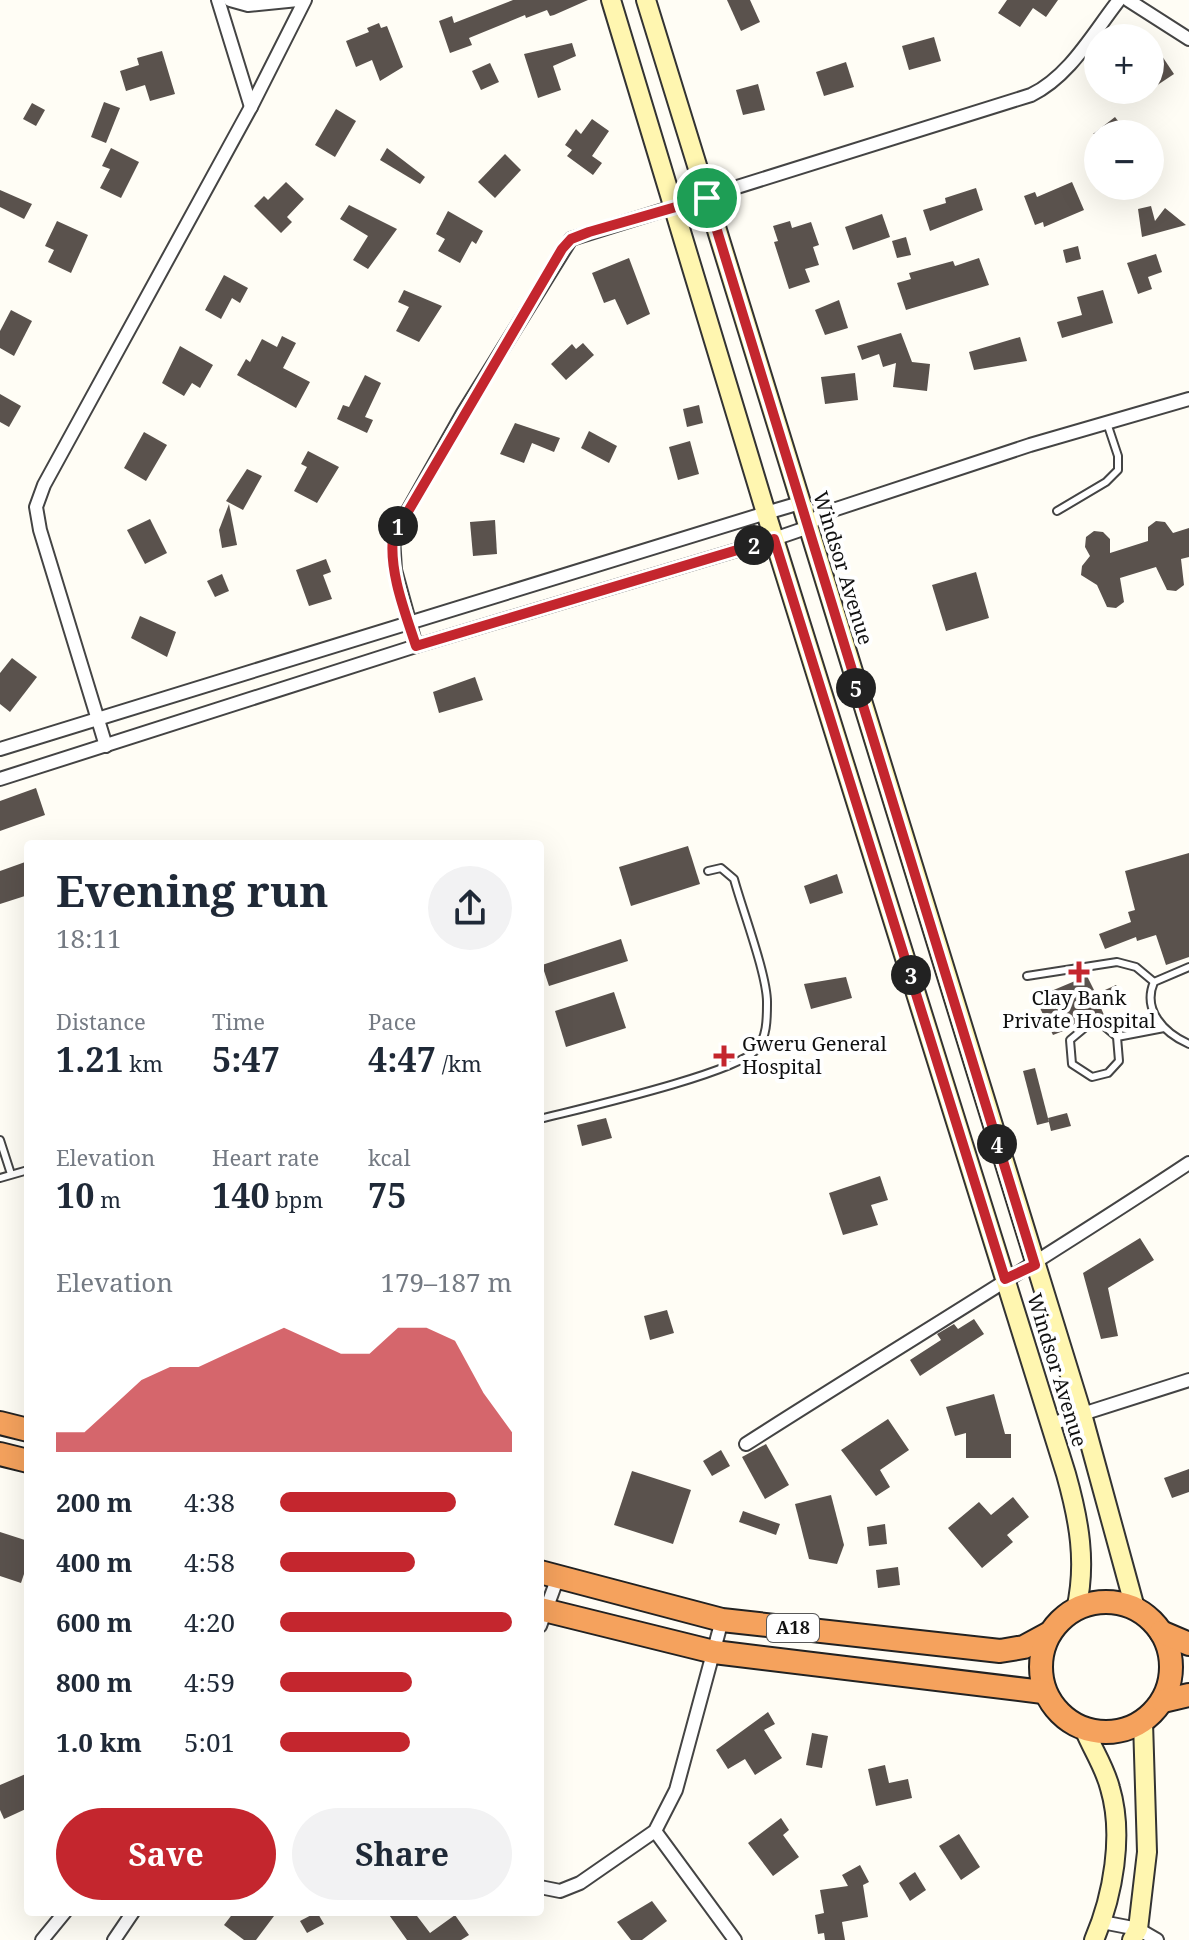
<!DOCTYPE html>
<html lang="en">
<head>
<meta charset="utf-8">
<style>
	:root { --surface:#fff; --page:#f2f2f3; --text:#1f2937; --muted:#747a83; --accent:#c4262e }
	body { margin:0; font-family:"Noto Serif",serif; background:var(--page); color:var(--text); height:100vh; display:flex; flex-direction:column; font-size:30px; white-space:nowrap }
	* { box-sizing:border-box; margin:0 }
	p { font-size:26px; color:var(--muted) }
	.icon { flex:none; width:44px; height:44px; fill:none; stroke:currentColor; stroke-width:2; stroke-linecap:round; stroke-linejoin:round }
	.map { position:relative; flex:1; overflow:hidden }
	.details { position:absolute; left:24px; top:840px; width:520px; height:1076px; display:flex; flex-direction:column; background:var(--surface); border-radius:8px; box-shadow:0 8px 32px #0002 }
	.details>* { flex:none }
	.fabs { position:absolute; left:1084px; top:24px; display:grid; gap:16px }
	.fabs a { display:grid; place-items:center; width:80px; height:80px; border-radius:50%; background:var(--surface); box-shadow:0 8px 32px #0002; font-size:40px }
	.pin { position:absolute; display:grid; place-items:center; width:68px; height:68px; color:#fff; margin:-34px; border:4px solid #fff; border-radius:50%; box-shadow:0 2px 8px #0007 }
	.km { position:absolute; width:40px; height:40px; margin:-20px; border-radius:50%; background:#222; color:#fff; font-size:22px; line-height:40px; text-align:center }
	.round { display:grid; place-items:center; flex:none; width:84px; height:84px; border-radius:42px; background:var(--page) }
	.head { display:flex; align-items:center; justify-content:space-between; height:136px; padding:0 32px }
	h1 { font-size:44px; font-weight:700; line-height:60px }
	.figures { display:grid; grid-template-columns:repeat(3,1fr); gap:12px; height:136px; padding:8px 32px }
	.figures div { display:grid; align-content:center }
	.figures b { font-size:34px; font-weight:700 }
	.figures small { font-size:22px; font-weight:400 }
	.figures p { font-size:22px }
	.chart { height:224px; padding:16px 32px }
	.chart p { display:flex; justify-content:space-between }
	.chart svg { width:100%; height:144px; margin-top:8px; fill:var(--accent); opacity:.7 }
	.button { display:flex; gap:16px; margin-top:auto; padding:16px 32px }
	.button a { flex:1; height:92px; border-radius:48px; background:var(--accent); color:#fff; font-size:32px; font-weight:700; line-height:92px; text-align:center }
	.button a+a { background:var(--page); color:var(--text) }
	ul { padding:0 32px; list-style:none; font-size:26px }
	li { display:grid; grid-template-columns:128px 96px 1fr; align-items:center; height:60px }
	li i { height:20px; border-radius:10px; background:var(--accent) }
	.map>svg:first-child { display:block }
	.building { fill:#5a524d }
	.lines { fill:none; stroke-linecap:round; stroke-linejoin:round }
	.lane-casing { stroke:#444; stroke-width:10 }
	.street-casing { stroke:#444; stroke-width:16 }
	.secondary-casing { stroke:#333; stroke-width:22 }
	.highway-casing { stroke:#222; stroke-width:26 }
	.lane { stroke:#fff; stroke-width:6 }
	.street { stroke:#fff; stroke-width:12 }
	.secondary { stroke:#fff6b0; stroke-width:18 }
	.highway { stroke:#f5a25d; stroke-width:22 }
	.route-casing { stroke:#fff; stroke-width:16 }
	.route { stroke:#c4262e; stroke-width:10 }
	.poi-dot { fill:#c4262e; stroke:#fff; stroke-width:3 }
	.labels { text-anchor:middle; stroke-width:8; stroke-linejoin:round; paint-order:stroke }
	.shield { fill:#fff; stroke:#585858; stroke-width:2 }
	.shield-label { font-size:18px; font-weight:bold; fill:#111 }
	.street-label { font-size:20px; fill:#111; stroke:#fff }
	.poi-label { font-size:20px; fill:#111; stroke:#fff }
</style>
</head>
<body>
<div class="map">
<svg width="1189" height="1940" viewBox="0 0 1189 1940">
	<rect width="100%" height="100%" fill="#fffdf5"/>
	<!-- building -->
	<g class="building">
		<path d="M513,0h75l-34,15 -4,1 -3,-6 -21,8 -1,-3 -56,23 3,7 -22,8 -11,-32 13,-5 2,7z"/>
		<path d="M727,0h23l10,22 -19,9z"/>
		<path d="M1007,0h51l-12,17 -13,-9 -13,19 -22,-14z"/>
		<path d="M379,23l2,5 6,-2 16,41 -23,14 -8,-21 -16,7 -10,-26 23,-9 -2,-4z"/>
		<path d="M934,37l7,24 -32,9 -7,-24z"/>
		<path d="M572,43l4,13 -23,10 8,24 -23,8 -14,-44z"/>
		<path d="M162,51l13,43 -25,7 -5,-16 -19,6 -6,-20 19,-6 -2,-7z"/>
		<path d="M1160,53l14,21 -24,16v-30z"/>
		<path d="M846,62l8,25 -30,9 -8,-24z"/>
		<path d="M490,63l9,19 -18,8 -9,-19z"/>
		<path d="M758,84l7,26 -22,5 -7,-25z"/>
		<path d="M104,102l16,6 -14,35 -15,-6z"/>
		<path d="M32,103l13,7 -9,16 -13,-7z"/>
		<path d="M336,109l20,12 -21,36 -20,-12z"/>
		<path d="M1115,117l13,17h-35z"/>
		<path d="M592,119l17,12 -17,25 10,7 -9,12 -26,-19 5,-6 -7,-5 11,-16 5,5z"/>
		<path d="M111,148l28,14 -18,36 -21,-10 10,-19 -8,-3z"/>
		<path d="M387,148l38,29 -5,7 -40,-24z"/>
		<path d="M505,154l16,16 -26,28 -17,-16z"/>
		<path d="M286,182l18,17 -17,18 5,5 -11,11 -27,-27 10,-10 4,4z"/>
		<path d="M1072,182l12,28 -40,17 -1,-5 -8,3 -11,-29 11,-4 2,5z"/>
		<path d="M976,188l7,22 -53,21 -7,-21 23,-7 -1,-5z"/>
		<path d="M0,190l32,14 -8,15 -24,-12z"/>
		<path d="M349,205l48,24 -29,40 -15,-9 15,-24 -28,-17z"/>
		<path d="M1151,206l4,15 10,-13 21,17 -44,12 -4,-28z"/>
		<path d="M448,211l35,20 -7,13 -4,-3 -12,22 -22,-12 7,-12 -9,-5z"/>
		<path d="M882,214l8,23 -37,13 -8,-23z"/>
		<path d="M57,221l31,14 -17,38 -23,-11 6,-12 -9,-4z"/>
		<path d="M790,221l2,7 19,-6 8,23 -6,2 6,18 -14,4 5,13 -21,7 -15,-47 4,-1 -5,-15z"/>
		<path d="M906,237l5,18 -14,3 -5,-17z"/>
		<path d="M1078,246l3,13 -15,4 -3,-13z"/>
		<path d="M1156,254l6,18 -14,5 4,12 -14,5 -11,-31z"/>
		<path d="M629,258l21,56 -23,11 -12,-26 -11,4 -12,-30z"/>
		<path d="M979,258l10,27 -83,25 -9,-27 14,-4 -2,-6 44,-12 2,5z"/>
		<path d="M224,275l24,13 -8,15 -8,-5 -11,21 -16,-9z"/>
		<path d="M404,290l38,16 -23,36 -23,-11 13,-24 -11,-5z"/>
		<path d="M1103,290l10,33 -51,15 -5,-16 25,-7 -5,-18z"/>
		<path d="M839,300l9,28 -23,7 -10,-25z"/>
		<path d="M11,310l21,11 -18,35 -14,-8v-17z"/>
		<path d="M901,333l11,29 18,2 -3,27 -34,-4 3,-24 -13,4 -4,-13 -17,6 -5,-14z"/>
		<path d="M282,336l14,7 -13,25 27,14 -14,26 -59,-33 9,-16 4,3 12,-23 15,8z"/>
		<path d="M1020,337l7,24 -53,9 -5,-18z"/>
		<path d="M583,343l11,12 -28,25 -15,-16 21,-20 4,5z"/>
		<path d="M180,346l33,19 -13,23 -8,-5 -8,13 -22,-13z"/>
		<path d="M855,373l3,27 -33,4 -4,-27z"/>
		<path d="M365,375l16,8 -16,34 8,3 -6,13 -30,-14 6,-14 6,2z"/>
		<path d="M0,394l21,12 -12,21 -9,-5z"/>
		<path d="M699,405l4,18 -16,4 -4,-18z"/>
		<path d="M515,423l45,15 -6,14 -22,-9 -8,20 -24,-9z"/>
		<path d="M589,431l28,15 -8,17 -28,-15z"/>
		<path d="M144,432l23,13 -21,36 -22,-13z"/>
		<path d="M690,441l9,33 -21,6 -9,-33z"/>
		<path d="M308,451l31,16 -22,36 -23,-12 13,-24 -6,-3z"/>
		<path d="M247,469l15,7 -19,34 -17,-9z"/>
		<path d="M229,504l8,41 -15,3 -3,-18z"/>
		<path d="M150,519l17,34 -22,11 -18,-34z"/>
		<path d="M495,520l2,34 -24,2 -3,-34z"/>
		<path d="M1156,521l9,1 8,11 16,-5v29l-8,2 3,26 -8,6 -9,-1 -11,-23 -36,11 4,24 -8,6 -9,-1 -10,-22 -16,-10 1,-9 8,-10 -5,-9 1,-10 8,-6 9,1 7,7v14l38,-12v-14z"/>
		<path d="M326,559l5,13 -8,3 9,24 -23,7 -13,-36z"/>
		<path d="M976,572l13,46 -43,13 -14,-46z"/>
		<path d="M222,574l7,17 -14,6 -8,-16z"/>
		<path d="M140,616l36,16 -9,25 -36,-19z"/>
		<path d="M12,658l25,19 -27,35 -10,-8v-31z"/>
		<path d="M475,677l8,23 -44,13 -6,-21z"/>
		<path d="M36,788l9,27 -45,16v-30z"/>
		<path d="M688,846l12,38 -69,22 -12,-39z"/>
		<path d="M1189,853v104l-23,8 -10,-30 -19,6 -1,-4 -31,12 -6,-15 32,-12 -3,-10 7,-2 -10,-39z"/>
		<path d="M28,861v34l-28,9v-33z"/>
		<path d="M837,874l6,19 -33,11 -6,-18z"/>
		<path d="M621,939l7,22 -79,25 -7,-21z"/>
		<path d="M1087,976l9,18 20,-9 7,13 -22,10 3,7 -51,20 -13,-27 9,-3 -5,-11z"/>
		<path d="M846,977l6,21 -41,11 -7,-25z"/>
		<path d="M614,992l12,36 -60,19 -11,-36z"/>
		<path d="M1035,1068l14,54 -12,3 -14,-54z"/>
		<path d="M1067,1113l4,13 -20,5 -3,-13z"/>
		<path d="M606,1118l6,20 -30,8 -5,-21z"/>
		<path d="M880,1176l8,24 -17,5 7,20 -35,10 -14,-42z"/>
		<path d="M1140,1238l14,22 -46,28 10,48 -17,3 -18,-66z"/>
		<path d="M667,1310l7,23 -24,7 -6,-24z"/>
		<path d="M974,1319l10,15 -64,42 -10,-16 31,-20 -4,-6 17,-10 4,5z"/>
		<path d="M994,1394l11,40h6v24h-45v-25l-11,3 -9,-29z"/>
		<path d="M888,1419l21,31 -29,20 10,17 -14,9 -35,-46z"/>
		<path d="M766,1444l23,41 -24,14 -23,-42z"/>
		<path d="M721,1450l9,16 -18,10 -9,-15z"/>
		<path d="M1189,1469v23l-17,6 -8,-20z"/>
		<path d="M632,1471l59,19 -18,54 -59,-19z"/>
		<path d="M831,1495l13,50 -7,19 -28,-5 -14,-55z"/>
		<path d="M1013,1497l16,20 -22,18 6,7 -31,26 -34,-40 31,-26 12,13z"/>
		<path d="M743,1511l37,13 -4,11 -37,-13z"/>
		<path d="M885,1524l2,20 -18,2 -2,-19z"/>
		<path d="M0,1532l28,9v21l-7,21 -21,-7z"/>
		<path d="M898,1567l2,18 -22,3 -2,-18z"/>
		<path d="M768,1712l7,12 -11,6 18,28 -27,17 -10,-16 -17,10 -12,-19z"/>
		<path d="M812,1733l16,3 -6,32 -16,-3z"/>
		<path d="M885,1765l4,18 19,-4 4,19 -36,8 -8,-37z"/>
		<path d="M28,1773v35l-24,11 -4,-9v-25z"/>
		<path d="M781,1818l8,12 -6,5 16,22 -26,19 -25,-33z"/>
		<path d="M959,1834l21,33 -19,13 -22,-34z"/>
		<path d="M860,1865l9,17 -6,3 5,32 -26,5 3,18h-20l-1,-7 -6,1 -3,-19 9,-2 -4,-23 28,-4 -6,-11z"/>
		<path d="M915,1872l11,18 -16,11 -11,-18z"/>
		<path d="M652,1901l15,20 -25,19h-11l-14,-18z"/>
		<path d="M234,1912h43l-21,28h-12l-20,-15z"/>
		<path d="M317,1912l7,12 -17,9 -7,-12z"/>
		<path d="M387,1912h27l16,21 25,-18 14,20 -8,5h-54z"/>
	</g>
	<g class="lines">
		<defs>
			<g id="lane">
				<path d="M1057,511l49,-29 12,-12v-14l-11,-33"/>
				<path d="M1189,967l-35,15c-12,28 10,51 35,62"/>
				<path d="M1027,976l90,-14 19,5 18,15"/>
				<path d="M1117,1037l2,24 -11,12 -16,4 -20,-13 -2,-24 18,-15 16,1 13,11 47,-9"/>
				<path d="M540,1119c39,-10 194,-45 216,-69 11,-12 11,-31 11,-46 1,-27 -25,-95 -33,-125l-13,-11 -13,3"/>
				<path d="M0,1140l11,34"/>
				<path d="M0,1178l28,-8"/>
			</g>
			<g id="street">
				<path d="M218,0l33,107"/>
				<path d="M230,0l18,5 50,-5"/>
				<path d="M1128,0l61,39"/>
				<path d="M416,646l-21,-76 -2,-33 70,-124 108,-174 460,-144c39,-19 62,-62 88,-95"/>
				<path d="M106,746l-66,-216 -4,-23 8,-22 207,-378 54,-107"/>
				<path d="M0,749l766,-236 34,-10 7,4"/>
				<path d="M0,779l416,-133 358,-107 32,-11 15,-14 209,-69 159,-46"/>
				<path d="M1051,1424l138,-44"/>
				<path d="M746,1444c147,-94 297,-184 443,-281"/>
				<path d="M540,1626l18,-49"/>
				<path d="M655,1831l80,109"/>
				<path d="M540,1887l20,4 20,-8 75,-52 21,-41 46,-170"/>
				<path d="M1102,1922l36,7 19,11"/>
				<path d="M42,1940l23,-28"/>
				<path d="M114,1940l19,-28"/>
			</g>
			<g id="secondary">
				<path d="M611,0l155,513 300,961c13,46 21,89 10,136"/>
				<path d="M646,0l436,1414 53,194"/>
				<path d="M1085,1731c8,19 20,37 25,57 14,47 3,108 -16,152"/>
				<path d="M1132,1940l6,-11 9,-77 -4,-130"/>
			</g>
			<g id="highway">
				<path d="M0,1423l28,7"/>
				<path d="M0,1454l28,7"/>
				<path d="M540,1572l182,48 278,31 24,-4 24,-13"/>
				<circle cx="1106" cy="1667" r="65"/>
				<path d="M540,1609l174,43 329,40"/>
				<path d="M1161,1632l28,12"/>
				<path d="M1163,1701l26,-6"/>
			</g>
		</defs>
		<!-- lane casing -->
		<use href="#lane" class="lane-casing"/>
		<!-- street casing -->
		<use href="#street" class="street-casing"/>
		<!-- secondary casing -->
		<use href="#secondary" class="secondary-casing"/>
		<!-- highway casing -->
		<use href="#highway" class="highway-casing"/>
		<!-- lane -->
		<use href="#lane" class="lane"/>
		<!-- street -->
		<use href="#street" class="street"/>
		<!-- secondary -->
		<use href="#secondary" class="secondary"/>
		<!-- highway -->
		<use href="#highway" class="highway"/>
	</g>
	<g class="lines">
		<defs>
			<path id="route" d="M707,198l328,1067 -30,14 -231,-740 -358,107c-11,-34 -27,-74 -23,-109l169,-288 9,-10 18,-7z"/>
		</defs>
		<!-- route casing -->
		<use href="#route" class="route-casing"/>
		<!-- route -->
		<use href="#route" class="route"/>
	</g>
	<!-- markers -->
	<g class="poi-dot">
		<path d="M1075 960h8v8h8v8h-8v8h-8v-8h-8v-8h8z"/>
		<path d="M720 1044h8v8h8v8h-8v8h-8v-8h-8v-8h8z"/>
	</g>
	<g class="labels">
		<!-- shield labels -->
		<rect class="shield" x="767" y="1614" width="52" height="28" rx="6"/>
		<g class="shield-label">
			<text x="793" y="1634">A18</text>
		</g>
		<!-- street labels -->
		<g class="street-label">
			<text transform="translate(843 568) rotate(73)" y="7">Windsor Avenue</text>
			<text transform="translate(1057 1370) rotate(73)" y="7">Windsor Avenue</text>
		</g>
		<!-- poi labels -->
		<g class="poi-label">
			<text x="1079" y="1005">Clay Bank<tspan x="1079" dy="23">Private Hospital</tspan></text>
			<text x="742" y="1051" text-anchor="start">Gweru General<tspan x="742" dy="23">Hospital</tspan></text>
		</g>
	</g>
</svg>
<div class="fabs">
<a>+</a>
<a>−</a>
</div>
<div class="pin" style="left:707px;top:198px;background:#1e9e55"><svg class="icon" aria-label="arrive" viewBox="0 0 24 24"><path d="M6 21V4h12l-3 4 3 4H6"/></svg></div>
<b class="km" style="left:398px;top:526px">1</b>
<b class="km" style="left:754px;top:545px">2</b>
<b class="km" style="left:911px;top:975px">3</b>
<b class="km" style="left:997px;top:1144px">4</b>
<b class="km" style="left:856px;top:688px">5</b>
<section class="details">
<div class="head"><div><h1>Evening run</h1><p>18:11</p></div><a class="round"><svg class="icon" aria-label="share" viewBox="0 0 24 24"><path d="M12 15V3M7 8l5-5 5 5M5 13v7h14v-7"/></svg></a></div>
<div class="figures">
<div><p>Distance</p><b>1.21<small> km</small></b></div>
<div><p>Time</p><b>5:47</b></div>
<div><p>Pace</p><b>4:47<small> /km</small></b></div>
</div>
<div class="figures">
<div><p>Elevation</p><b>10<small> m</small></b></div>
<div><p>Heart rate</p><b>140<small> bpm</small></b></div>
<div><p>kcal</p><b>75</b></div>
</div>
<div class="chart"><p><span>Elevation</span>179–187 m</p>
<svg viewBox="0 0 160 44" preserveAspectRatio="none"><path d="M0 44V38L10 38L20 30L30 22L40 18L50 18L60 14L70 10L80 6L90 10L100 14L110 14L120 6L130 6L140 10L150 26L160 38V44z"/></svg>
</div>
<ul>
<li><b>200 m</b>4:38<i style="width:76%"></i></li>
<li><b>400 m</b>4:58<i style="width:58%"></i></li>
<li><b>600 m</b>4:20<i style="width:100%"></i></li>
<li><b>800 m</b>4:59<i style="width:57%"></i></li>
<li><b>1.0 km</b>5:01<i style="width:56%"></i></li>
</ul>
<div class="button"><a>Save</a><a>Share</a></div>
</section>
</div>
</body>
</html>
